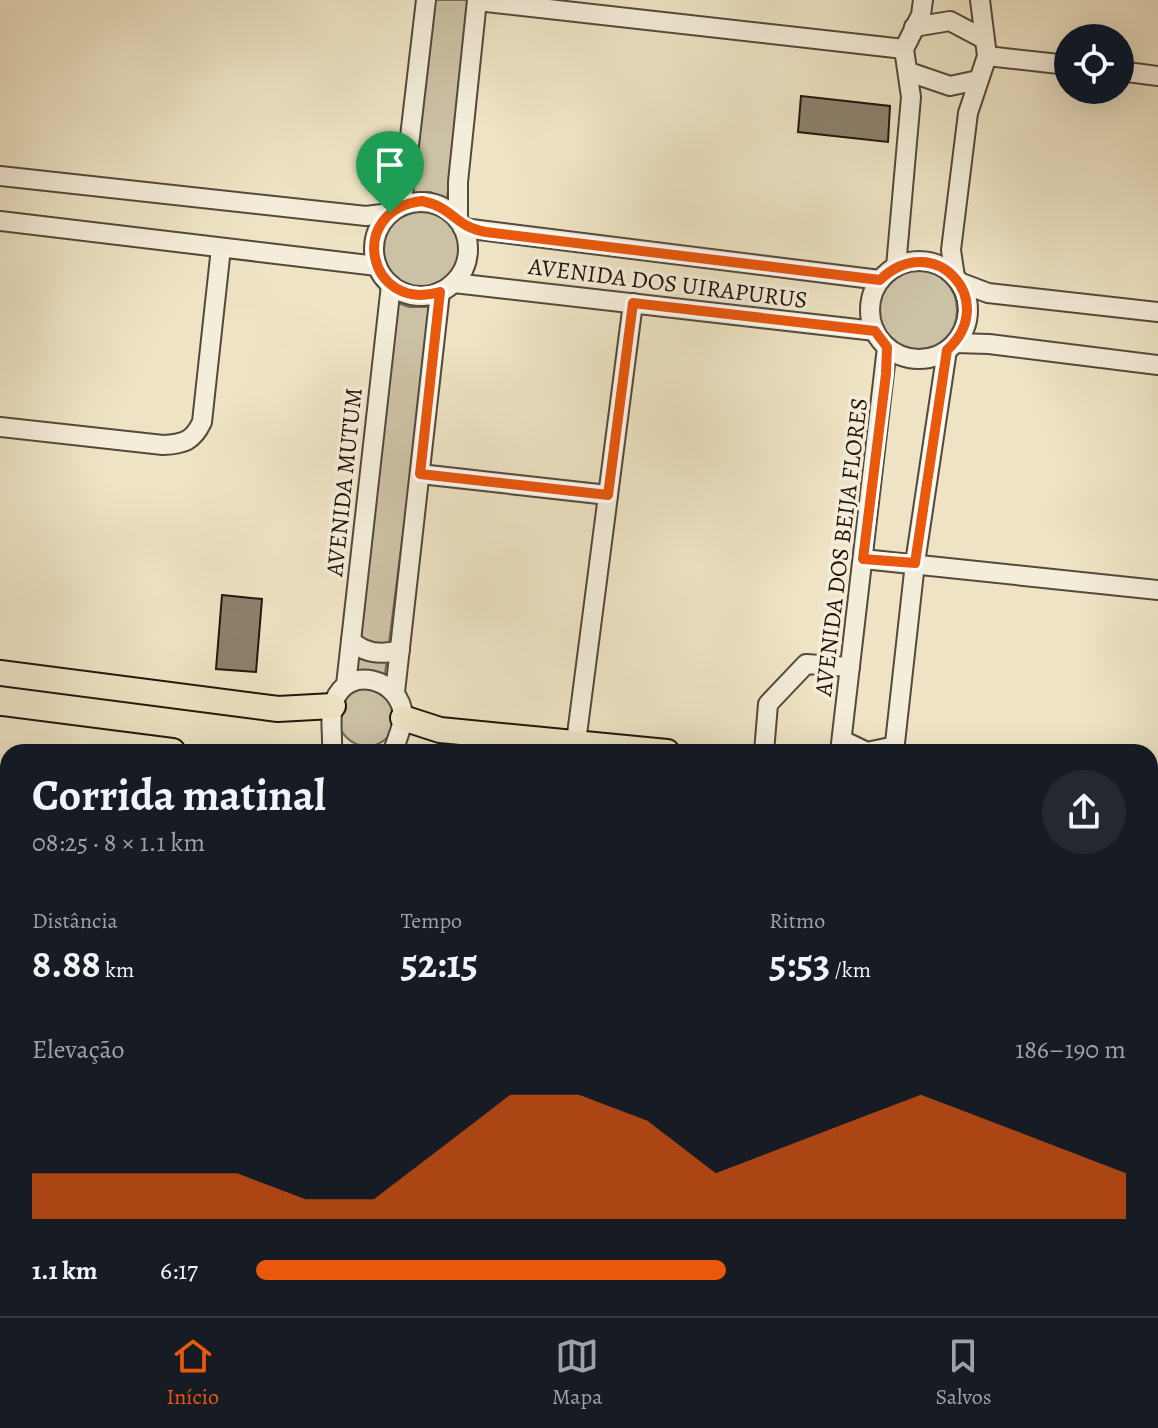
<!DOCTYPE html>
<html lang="pt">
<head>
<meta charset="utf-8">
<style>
	:root { --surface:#171b24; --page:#242831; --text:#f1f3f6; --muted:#9ea1a6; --line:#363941; --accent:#ea580c }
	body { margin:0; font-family:Alegreya,serif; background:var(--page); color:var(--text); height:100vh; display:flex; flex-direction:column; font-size:30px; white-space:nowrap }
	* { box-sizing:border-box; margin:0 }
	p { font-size:26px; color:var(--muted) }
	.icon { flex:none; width:44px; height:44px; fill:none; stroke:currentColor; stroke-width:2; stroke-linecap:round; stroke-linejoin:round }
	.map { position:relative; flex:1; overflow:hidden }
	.panel { position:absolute; left:0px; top:744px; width:1158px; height:572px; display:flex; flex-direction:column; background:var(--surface); border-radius:24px 24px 0 0; box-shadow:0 8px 32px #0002 }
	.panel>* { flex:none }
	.buttons { position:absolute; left:1054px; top:24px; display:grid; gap:16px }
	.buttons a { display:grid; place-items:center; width:80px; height:80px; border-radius:50%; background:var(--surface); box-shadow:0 8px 32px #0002; font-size:40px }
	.pin { position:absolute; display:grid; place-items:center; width:68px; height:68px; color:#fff; margin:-82px -34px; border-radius:50% 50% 50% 0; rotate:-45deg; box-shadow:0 0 8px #0007 }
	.pin .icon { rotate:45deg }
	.round { display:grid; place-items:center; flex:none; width:84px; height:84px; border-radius:42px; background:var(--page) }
	.overview { display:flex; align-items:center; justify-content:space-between; height:136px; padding:0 32px }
	h1 { font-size:44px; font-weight:600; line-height:60px }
	.stats { display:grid; grid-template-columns:repeat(3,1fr); gap:12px; height:136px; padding:8px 32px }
	.stats div { display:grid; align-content:center }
	.stats b { font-size:40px; font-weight:600 }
	.stats small { font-size:22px; font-weight:400 }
	.stats p { font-size:22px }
	.chart { height:224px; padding:16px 32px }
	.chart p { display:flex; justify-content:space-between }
	.chart svg { width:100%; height:144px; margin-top:8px; fill:var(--accent); opacity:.7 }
	ul { padding:0 32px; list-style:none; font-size:26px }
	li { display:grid; grid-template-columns:128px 96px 1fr; align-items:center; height:60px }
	li i { height:20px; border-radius:10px; background:var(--accent) }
	.tabs { display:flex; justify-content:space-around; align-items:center; height:112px; border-top:2px solid var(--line); background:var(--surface); font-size:22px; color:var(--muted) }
	.tabs a { display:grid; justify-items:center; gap:4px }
	.tabs .current { color:var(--accent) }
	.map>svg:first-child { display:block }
	.green { fill:#cbc1a5; stroke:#766b58; stroke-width:2 }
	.building { fill:#8c816c; stroke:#21150b; stroke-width:2 }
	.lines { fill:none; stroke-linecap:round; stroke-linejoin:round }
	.minor-casing { stroke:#54493a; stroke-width:22 }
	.major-casing { stroke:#21150b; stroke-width:28 }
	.highway-casing { stroke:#21150b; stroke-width:30 }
	.minor { stroke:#f4edd9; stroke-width:18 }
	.major { stroke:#eee4c5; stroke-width:24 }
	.highway { stroke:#eee4c5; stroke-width:26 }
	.route-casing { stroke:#fff; stroke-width:16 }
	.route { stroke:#ea580c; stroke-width:10 }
	.labels { text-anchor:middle; stroke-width:7; stroke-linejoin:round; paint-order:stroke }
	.street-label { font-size:24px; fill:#21150b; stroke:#f4edd9 }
</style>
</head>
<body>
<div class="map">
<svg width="1158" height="1316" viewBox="0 0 1158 1316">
	<rect width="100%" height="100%" fill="#eee4c5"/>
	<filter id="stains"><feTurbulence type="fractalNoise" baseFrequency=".0025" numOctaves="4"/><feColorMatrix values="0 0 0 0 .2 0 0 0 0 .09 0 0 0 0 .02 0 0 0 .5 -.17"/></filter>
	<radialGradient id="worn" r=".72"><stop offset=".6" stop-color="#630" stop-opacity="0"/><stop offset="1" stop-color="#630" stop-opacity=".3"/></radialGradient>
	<!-- green -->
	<g class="green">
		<path d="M434,0h36l-23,199 -17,-7 -19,2z"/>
		<circle cx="421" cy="249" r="40"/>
		<circle cx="916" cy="310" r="41"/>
		<path d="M398,303l11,4h23l-47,367 -11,-3 -22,3z"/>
		<circle cx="367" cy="717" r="29"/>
	</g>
	<!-- building -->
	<g class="building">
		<path d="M801,96l89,10 -2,36 -90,-10z"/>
		<path d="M222,595l40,4 -6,73 -40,-3z"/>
	</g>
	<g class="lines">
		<defs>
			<g id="minor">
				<path d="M477,1l427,48"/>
				<path d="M914,27l36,-6 34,18"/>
				<path d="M987,56l81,9"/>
				<path d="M1120,71l38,5"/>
				<path d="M909,72l41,14 28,-6"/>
				<path d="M0,176l366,40 24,-3"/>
				<circle cx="421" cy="249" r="47"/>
				<path d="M396,208l8,-20 22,-188"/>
				<path d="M458,220v-38l19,-182"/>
				<path d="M0,221l377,45"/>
				<path d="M463,228l417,52"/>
				<circle cx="919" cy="310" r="49"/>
				<path d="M896,267l15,-170 -7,-48 17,-34 2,-15"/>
				<path d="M955,277l-4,-27 17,-137 19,-57 -7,-56"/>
				<path d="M959,282l29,11 170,19"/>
				<path d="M454,283l421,48"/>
				<path d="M955,343l34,1 169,21"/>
				<path d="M0,427l163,18c21,-1 30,-4 39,-23l19,-174"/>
				<path d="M420,474l188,21"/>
				<path d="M863,559l295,31"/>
				<path d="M351,640c13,14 31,15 49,10"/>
				<path d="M346,685l45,-400"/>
				<path d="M395,692l45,-400"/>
				<path d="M842,740l25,12 28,-6"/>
				<path d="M576,742l57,-439"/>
				<path d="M332,752c1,-16 -3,-35 2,-50 13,-38 67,-24 69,14 0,12 -7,24 -10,36"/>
				<path d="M764,752l4,-48 38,-40 44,3"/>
				<path d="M840,752l47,-405"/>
				<path d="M894,752l21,-189 32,-213"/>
				<path d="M0,834l8,1"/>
				<path d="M1150,972l8,1"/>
				<path d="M0,1096l8,1"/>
				<path d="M0,1137l8,1"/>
				<path d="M1150,1234l8,1"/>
				<path d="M1150,1269l8,1"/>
				<path d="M272,1316l1,-8"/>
				<path d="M328,1316l1,-8"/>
			</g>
			<g id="major">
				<path d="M0,673l278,36 55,-3"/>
				<path d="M403,718l37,12 227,22"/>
				<path d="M0,805l8,1"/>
				<path d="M1150,814l8,1"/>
				<path d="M1150,940l8,1"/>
			</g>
			<g id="highway">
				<path d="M0,730l172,22"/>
				<path d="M0,753l8,1"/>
				<path d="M1150,848l8,3"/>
				<path d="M1150,884l8,1"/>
			</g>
		</defs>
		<!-- minor casing -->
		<use href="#minor" class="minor-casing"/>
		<!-- major casing -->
		<use href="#major" class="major-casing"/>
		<!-- highway casing -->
		<use href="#highway" class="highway-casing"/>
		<!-- minor -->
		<use href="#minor" class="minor"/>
		<!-- major -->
		<use href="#major" class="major"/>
		<!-- highway -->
		<use href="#highway" class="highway"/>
	</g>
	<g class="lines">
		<defs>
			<path id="route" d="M422,201c33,7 31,25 64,31l394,48c54,-52 121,21 67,70l-32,213 -52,-4 23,-185 1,-27 -12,-16 -242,-28 -25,192 -188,-21 20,-182c-73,21 -94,-82 -18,-91z"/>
		</defs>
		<!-- route casing -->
		<use href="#route" class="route-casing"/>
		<!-- route -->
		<use href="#route" class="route"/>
	</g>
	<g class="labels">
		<!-- street labels -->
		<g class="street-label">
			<text transform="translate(668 283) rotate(7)" y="8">AVENIDA DOS UIRAPURUS</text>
			<text transform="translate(344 482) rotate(-84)" y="8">AVENIDA MUTUM</text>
			<text transform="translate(841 547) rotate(-83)" y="8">AVENIDA DOS BEIJA FLORES</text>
		</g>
	</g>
	<rect width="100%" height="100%" filter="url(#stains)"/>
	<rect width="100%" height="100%" fill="url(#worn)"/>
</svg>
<div class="buttons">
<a><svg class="icon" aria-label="locate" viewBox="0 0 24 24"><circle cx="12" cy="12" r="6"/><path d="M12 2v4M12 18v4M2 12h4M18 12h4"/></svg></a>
</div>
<div class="pin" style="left:390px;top:213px;background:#1e9e55"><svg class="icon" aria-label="arrive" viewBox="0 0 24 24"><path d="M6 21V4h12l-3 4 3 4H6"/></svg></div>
<section class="panel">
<div class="overview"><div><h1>Corrida matinal</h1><p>08:25 · 8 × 1.1 km</p></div><a class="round"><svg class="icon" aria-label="share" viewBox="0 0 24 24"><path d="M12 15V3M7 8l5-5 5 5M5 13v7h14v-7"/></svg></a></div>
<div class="stats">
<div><p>Distância</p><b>8.88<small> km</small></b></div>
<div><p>Tempo</p><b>52:15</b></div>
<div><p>Ritmo</p><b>5:53<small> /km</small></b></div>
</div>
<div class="chart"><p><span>Elevação</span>186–190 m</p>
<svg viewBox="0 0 160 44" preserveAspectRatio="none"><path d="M0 44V30L10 30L20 30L30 30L40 38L50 38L60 22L70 6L80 6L90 14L100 30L110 22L120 14L130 6L140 14L150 22L160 30V44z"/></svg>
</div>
<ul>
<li><b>1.1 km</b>6:17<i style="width:54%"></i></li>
</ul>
</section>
</div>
<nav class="tabs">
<a class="current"><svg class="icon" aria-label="home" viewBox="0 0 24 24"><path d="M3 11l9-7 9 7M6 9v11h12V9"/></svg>Início</a>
<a><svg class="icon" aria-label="map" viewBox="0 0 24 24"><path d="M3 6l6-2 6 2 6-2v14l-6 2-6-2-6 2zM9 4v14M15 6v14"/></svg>Mapa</a>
<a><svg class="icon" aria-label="saved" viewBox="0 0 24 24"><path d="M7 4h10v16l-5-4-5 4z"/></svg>Salvos</a>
</nav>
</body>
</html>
